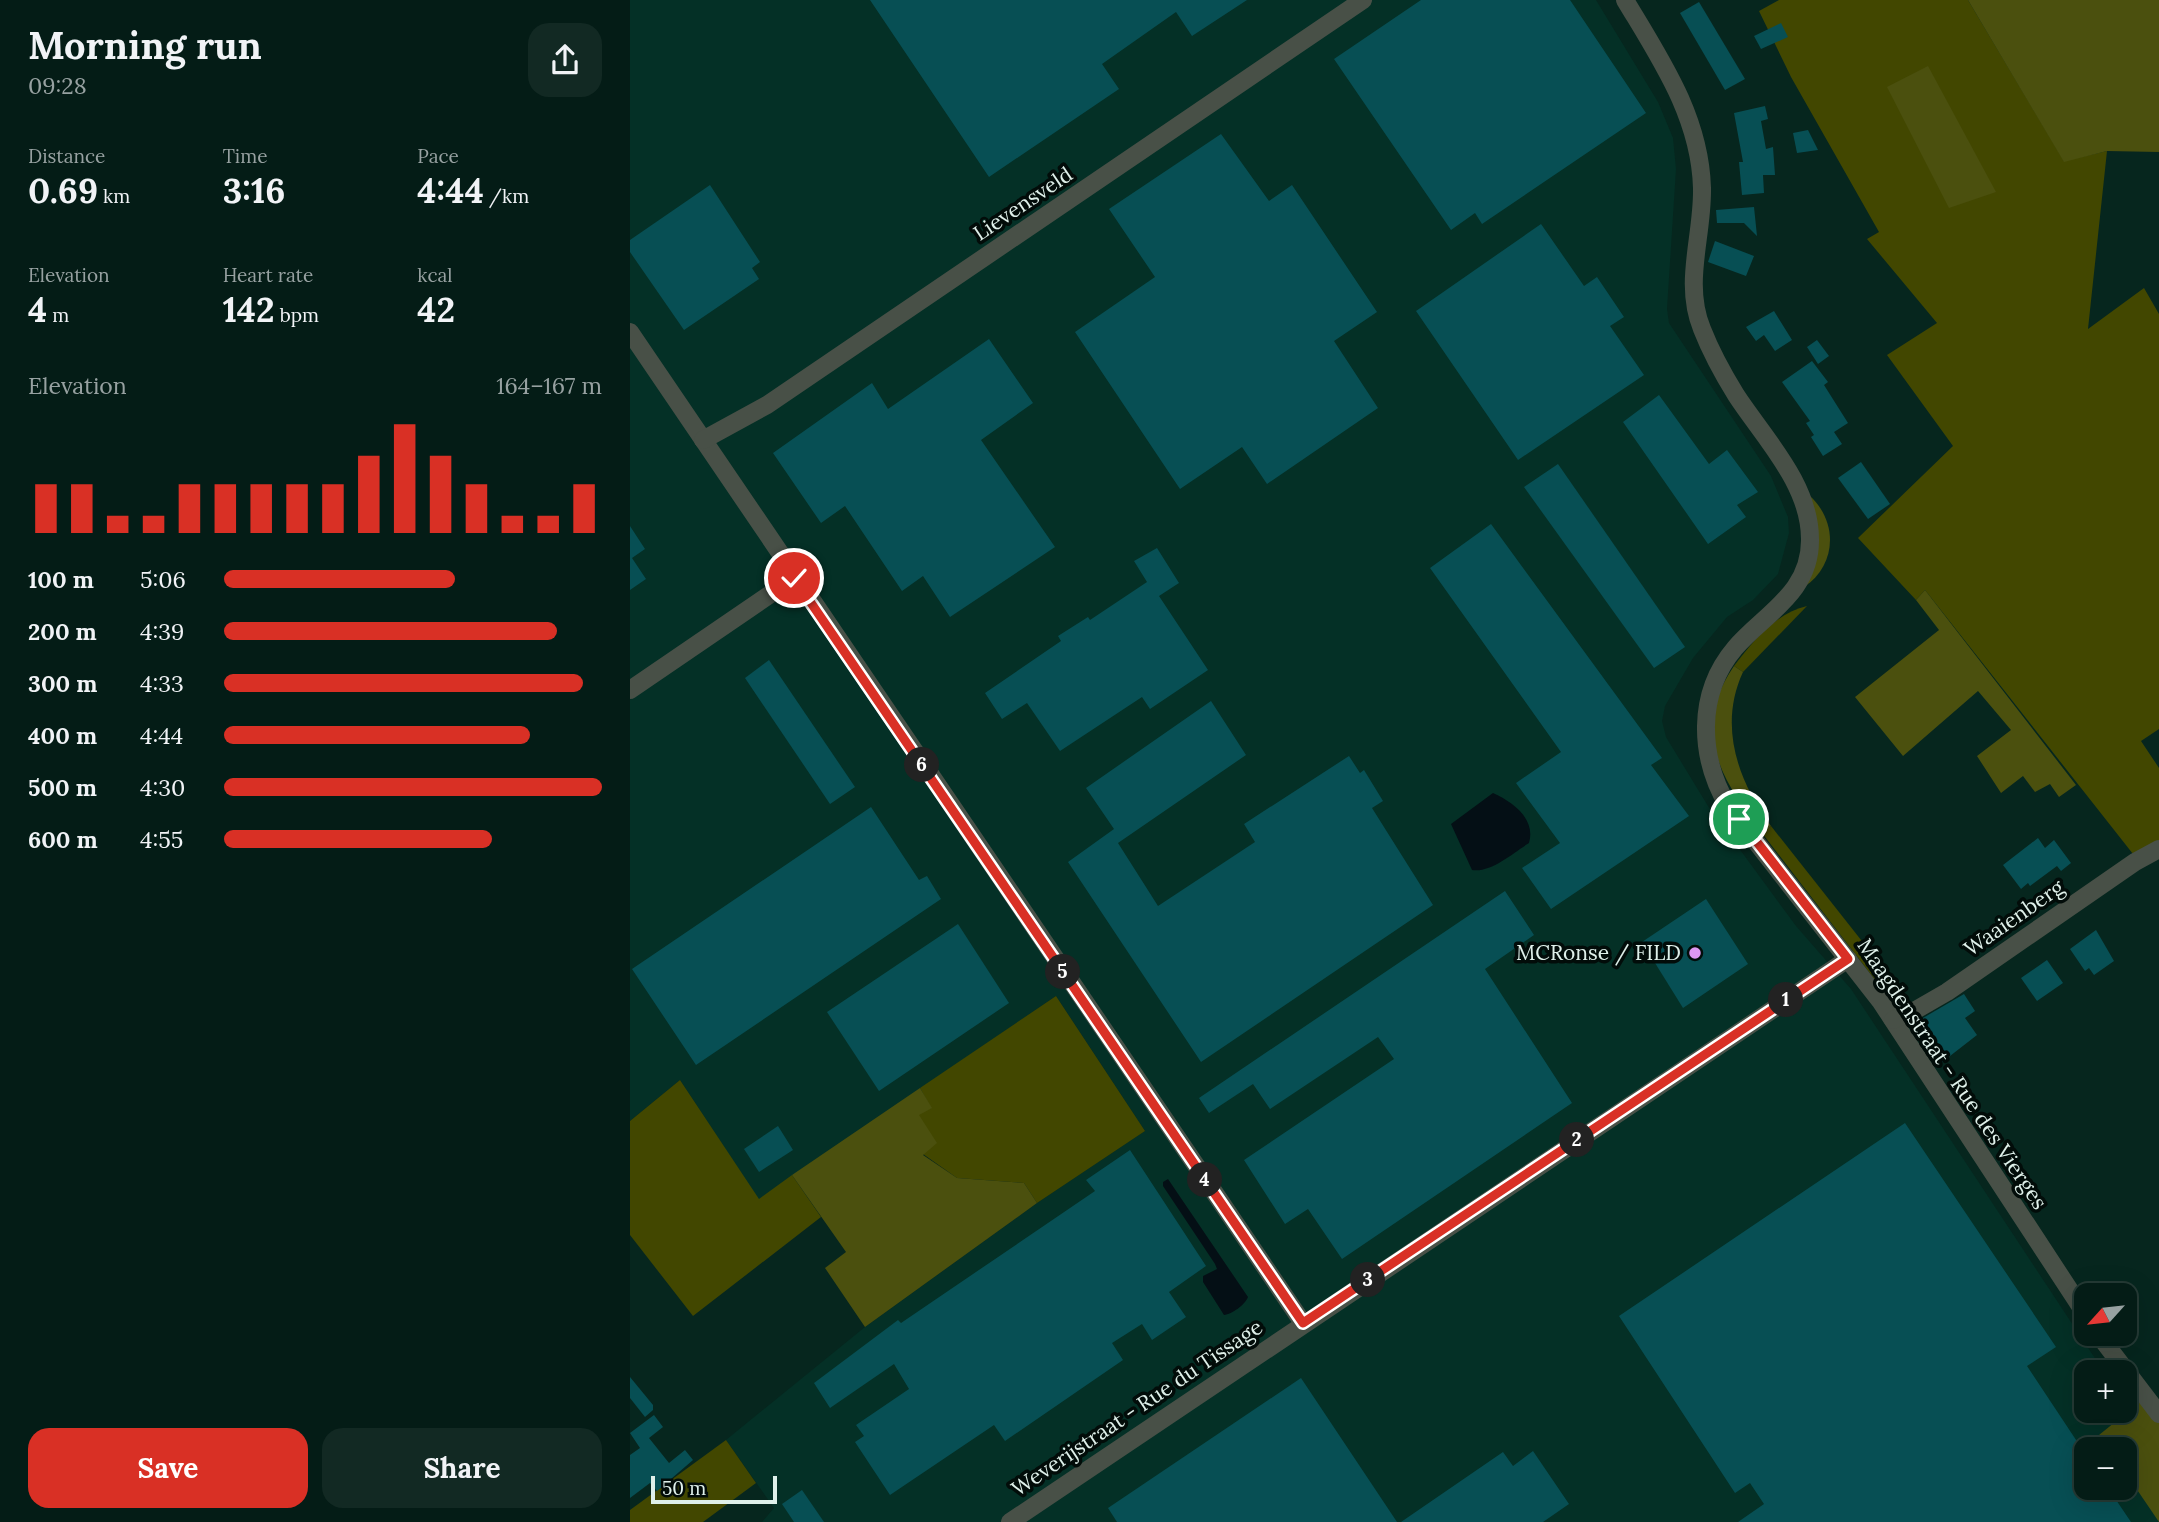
<!DOCTYPE html>
<html lang="en">
<head>
<meta charset="utf-8">
<style>
	:root { --surface:#041c16; --page:#122923; --text:#f1f3f6; --muted:#97a1a1; --line:#253a35; --accent:#d93025 }
	body { margin:0; font-family:Lora,serif; background:var(--page); color:var(--text); height:100vh; display:flex; flex-direction:column; font-size:26px; white-space:nowrap }
	* { box-sizing:border-box; margin:0 }
	p { font-size:23px; color:var(--muted) }
	.icon { flex:none; width:38px; height:38px; fill:none; stroke:currentColor; stroke-width:2; stroke-linecap:round; stroke-linejoin:round }
	.map { position:relative; flex:1; overflow:hidden }
	.side { display:flex; flex-direction:column; background:var(--surface); width:630px }
	.side>* { flex:none }
	.needle { width:46px; rotate:243deg }
	.buttons { position:absolute; left:1444px; top:1283px; display:grid; gap:14px }
	.buttons a { display:grid; place-items:center; width:63px; height:63px; border-radius:14px; background:var(--surface); box-shadow:0 7px 28px #0002,0 0 0 2px var(--line); font-size:35px }
	.scale { position:absolute; left:21px; bottom:18px; width:126px; box-sizing:border-box; padding-left:7px; border:4px solid #dff0ea; border-top:0; font-size:19px; line-height:24px; white-space:nowrap; color:#dff0ea; -webkit-text-stroke:5px #020c09; paint-order:stroke }
	.pin { position:absolute; display:grid; place-items:center; width:60px; height:60px; color:#fff; margin:-30px; border:4px solid #fff; border-radius:50%; box-shadow:0 2px 7px #0007 }
	.km { position:absolute; width:35px; height:35px; margin:-18px; border-radius:50%; background:#222; color:#fff; font-size:19px; line-height:35px; text-align:center }
	.round { display:grid; place-items:center; flex:none; width:74px; height:74px; border-radius:21px; background:var(--page) }
	.summary { display:flex; align-items:center; justify-content:space-between; height:119px; padding:0 28px }
	h1 { font-size:38px; font-weight:800; line-height:52px }
	.metrics { display:grid; grid-template-columns:repeat(3,1fr); gap:10px; height:119px; padding:7px 28px }
	.metrics div { display:grid; align-content:center }
	.metrics b { font-size:35px; font-weight:800 }
	.metrics small { font-size:19px; font-weight:400 }
	.metrics p { font-size:19px }
	.chart { height:196px; padding:14px 28px }
	.chart p { display:flex; justify-content:space-between }
	.chart svg { width:100%; height:126px; margin-top:7px; stroke:var(--accent); stroke-width:6 }
	.button { display:flex; gap:14px; margin-top:auto; padding:14px 28px }
	.button a { flex:1; height:80px; border-radius:21px; background:var(--accent); color:#fff; font-size:28px; font-weight:800; line-height:80px; text-align:center }
	.button a+a { background:var(--page); color:var(--text) }
	ul { padding:0 28px; list-style:none; font-size:23px }
	li { display:grid; grid-template-columns:112px 84px 1fr; align-items:center; height:52px }
	li i { height:18px; border-radius:9px; background:var(--accent) }
	main { display:flex; flex:1; min-height:0 }
	.map>svg:first-child { display:block }
	.built { fill:#043026; fill-rule:evenodd }
	.green { fill:#424700 }
	.forest { fill:#4b500e }
	.water { fill:#040f15 }
	.building { fill:#074f54 }
	.lines { fill:none; stroke-linecap:round; stroke-linejoin:round }
	.street { stroke:#485047; stroke-width:18 }
	.route-casing { stroke:#fff; stroke-width:14 }
	.route { stroke:#d93025; stroke-width:9 }
	.poi-dot { fill:#de98f2; stroke:#020c09; stroke-width:2.5 }
	.labels { text-anchor:middle; stroke-width:7; stroke-linejoin:round; paint-order:stroke }
	.street-label { font-size:21px; fill:#dff0ea; stroke:#020c09 }
	.poi-label { font-size:21px; fill:#dff0ea; stroke:#020c09; text-anchor:end }
</style>
</head>
<body>
<main>
<section class="side">
<div class="summary"><div><h1>Morning run</h1><p>09:28</p></div><a class="round"><svg class="icon" aria-label="share" viewBox="0 0 24 24"><path d="M12 15V3M7 8l5-5 5 5M5 13v7h14v-7"/></svg></a></div>
<div class="metrics">
<div><p>Distance</p><b>0.69<small> km</small></b></div>
<div><p>Time</p><b>3:16</b></div>
<div><p>Pace</p><b>4:44<small> /km</small></b></div>
</div>
<div class="metrics">
<div><p>Elevation</p><b>4<small> m</small></b></div>
<div><p>Heart rate</p><b>142<small> bpm</small></b></div>
<div><p>kcal</p><b>42</b></div>
</div>
<div class="chart"><p><span>Elevation</span>164–167 m</p>
<svg viewBox="0 0 160 44" preserveAspectRatio="none"><path d="M5 44V27M15 44V27M25 44V38M35 44V38M45 44V27M55 44V27M65 44V27M75 44V27M85 44V27M95 44V17M105 44V6M115 44V17M125 44V27M135 44V38M145 44V38M155 44V27"/></svg>
</div>
<ul>
<li><b>100 m</b>5:06<i style="width:61%"></i></li>
<li><b>200 m</b>4:39<i style="width:88%"></i></li>
<li><b>300 m</b>4:33<i style="width:95%"></i></li>
<li><b>400 m</b>4:44<i style="width:81%"></i></li>
<li><b>500 m</b>4:30<i style="width:100%"></i></li>
<li><b>600 m</b>4:55<i style="width:71%"></i></li>
</ul>
<div class="button"><a>Save</a><a>Share</a></div>
</section>
<div class="map">
<svg width="1529" height="1522" viewBox="0 0 1529 1522">
	<rect width="100%" height="100%" fill="#06261e"/>
	<!-- built -->
	<path class="built" d="M0,0h966l62,102 15,36 3,31 -9,140 2,14 102,153 17,41 1,16 -11,41 -25,26 -26,17 -34,41 -28,48 -3,15 4,16 42,69 88,120 55,63 253,383h-18v38h38l1,-13 34,36v89h-1397l12,-14 -48,-68 139,-113 172,-124 108,-72 -89,-135 -297,204 -79,-120 -50,41zM1456,1449h38v39h-38z"/>
	<!-- green -->
	<g class="green">
		<path d="M1149,0h189l96,161 43,-10 -19,178 56,-41 15,26v415l-18,12 18,27v75l-26,11 -208,-264 -9,10 -58,-62 95,-92 -66,-91 50,-32 -70,-84 12,-7 -88,-155 -32,-66z"/>
		<path d="M1177,606l-64,66 -9,-6c19,-25 42,-53 73,-60z"/>
		<path d="M1141,826l139,176 -21,-4 -127,-165z"/>
		<path d="M426,996l89,135 -108,72 -13,-20 -67,-5 -34,-24 -5,-40 13,-6 -11,-20z"/>
		<path d="M50,1080l79,119 33,-24 29,42 -128,99 -63,-81v-114z"/>
		<path d="M96,1440l30,43 -53,39h-73v-12z"/>
	</g>
	<!-- forest -->
	<g class="forest">
		<path d="M1338,0h191v152l-52,-1 -43,11z"/>
		<path d="M1298,66l68,126 -47,16 -62,-121z"/>
		<path d="M1180,496c29,27 26,70 -6,91z"/>
		<path d="M1295,590l151,195 -17,12 -9,-13 -15,8 -12,-16 -22,17 -24,-37 34,-26 -33,-39 -75,65 -48,-59 84,-67 -23,-30z"/>
		<path d="M1104,666l9,6c-25,54 -5,109 28,154l-9,7c-41,-54 -72,-103 -28,-167z"/>
		<path d="M290,1088l12,20 -13,7 18,28 -14,12 34,23 67,5 13,20 -172,124 -40,-59 21,-16 -54,-77z"/>
		<path d="M1510,1402l19,21v99l-34,-50 -1,-23h-16l-9,-14z"/>
	</g>
	<!-- water -->
	<g class="water">
		<path d="M863,793c20,9 43,26 36,50 -16,10 -38,30 -57,27l-21,-46z"/>
		<path d="M538,1179l80,118c-3,8 -16,17 -24,18l-21,-33v-6l14,-7 -2,-5 -52,-78v-4z"/>
	</g>
	<!-- building -->
	<g class="building">
		<path d="M240,0h377l-55,36 -16,-24 -74,52 17,25 -130,88z"/>
		<path d="M791,0h149l76,113 -164,111 -7,-11 -24,17 -117,-171z"/>
		<path d="M1069,2l46,77 -20,11 -45,-77z"/>
		<path d="M1151,23l7,14 -27,12 -7,-13z"/>
		<path d="M1135,106l3,13 -7,2 5,28 7,-2 2,28h-12l1,18 -22,2 -3,-33h4l-9,-49z"/>
		<path d="M1178,130l10,20 -21,3 -4,-20z"/>
		<path d="M591,134l48,67 23,-16 85,127 -43,29 44,67 -111,76 -25,-37 -62,42 -105,-157 80,-55 -46,-68z"/>
		<path d="M80,185l50,77 -8,6 7,11 -75,51 -54,-78v-12z"/>
		<path d="M1124,207l3,29 -13,-13h-27l-1,-13z"/>
		<path d="M911,224l43,62 13,-9 27,40 -14,9 34,49 -126,85 -102,-149z"/>
		<path d="M1085,241l39,15 -8,20 -38,-14z"/>
		<path d="M1144,311l18,29 -17,11 -11,-16 -8,6 -10,-14z"/>
		<path d="M359,339l44,64 -52,37 74,107 -105,70 -27,-41 -21,15 -57,-85 -24,17 -48,-70 99,-70 16,26z"/>
		<path d="M1187,340l12,16 -11,8 -11,-17z"/>
		<path d="M1182,361l16,21 -4,3 24,38 -14,9 8,12 -19,12 -12,-19 3,-2 -8,-12 4,-2 -28,-39z"/>
		<path d="M1029,395l50,69 18,-14 31,42 -21,13 9,12 -38,27 -85,-122z"/>
		<path d="M1231,462l29,42 -22,15 -30,-41z"/>
		<path d="M928,464l127,183 -31,21 -130,-181z"/>
		<path d="M861,524l171,234 -11,7 38,51 -138,93 -29,-41 38,-25 -44,-60 45,-31 -131,-184z"/>
		<path d="M0,526l15,23 -13,9 14,21 -16,11z"/>
		<path d="M527,548l22,35 -20,13 49,74 -58,39 -8,-12 -82,54 -33,-48 -25,16 -17,-26 76,-52 -3,-5 30,-19 2,3 57,-38 -13,-21z"/>
		<path d="M139,660l86,127 -25,17 -85,-126z"/>
		<path d="M581,701l35,54 -128,88 40,63 97,-64 -11,-18 105,-68 11,17 4,-3 19,31 -11,7 61,97 -232,157 -133,-200 46,-33 -28,-41z"/>
		<path d="M241,807l48,73 8,-4 14,23 -245,166 -64,-96z"/>
		<path d="M1408,838l7,10 9,-8 17,23 -10,8 -4,-5 -27,20 -2,-3 -7,6 -18,-24z"/>
		<path d="M875,891l29,44 -49,34 87,134 -230,156 -34,-50 -23,15 -41,-64 150,-101 -16,-22 -108,72 -17,-25 -44,29 -10,-15z"/>
		<path d="M1076,899l42,65 -65,44 -41,-66z"/>
		<path d="M328,924l51,79 -130,88 -52,-79z"/>
		<path d="M1466,930l18,31 -20,14 -5,-7 -4,3 -15,-22z"/>
		<path d="M1417,960l16,23 -26,18 -16,-23z"/>
		<path d="M1334,994l11,17 -10,7 12,17 -36,28 -30,-38z"/>
		<path d="M1275,1123l151,224 -29,19 59,89v33h22l23,34h-393l26,-18 -14,-21 -15,10 -116,-177z"/>
		<path d="M148,1126l15,24 -34,22 -15,-23z"/>
		<path d="M500,1150l76,116 -37,26 17,25 -34,23 -10,-16 -30,19 11,17 -118,81 -11,-16 -104,70 -35,-53 9,-6 -8,-11 53,-36 -15,-25 -64,44 -16,-25 84,-63 3,3 194,-132 -9,-11z"/>
		<path d="M0,1377l23,28v5l-8,7 -15,-19z"/>
		<path d="M671,1378l96,144h-280l-9,-14z"/>
		<path d="M24,1415l9,12 -14,11 20,25 16,-13 8,10 -36,31 -7,-8 -20,15v-43l10,-7 -10,-15z"/>
		<path d="M903,1451l36,53 -26,18h-142l102,-70 10,14z"/>
		<path d="M172,1490l22,32h-30l-12,-18z"/>
	</g>
	<g class="lines">
		<!-- street -->
		<g class="street">
			<path d="M995,0c36,60 75,117 77,188 1,48 -19,95 0,141 9,23 21,45 34,66 28,43 74,89 74,144 1,54 -46,75 -75,109 -39,46 -36,109 -7,158l153,196 205,313"/>
			<path d="M0,332l673,991"/>
			<path d="M73,440l64,-35 596,-405"/>
			<path d="M0,690l164,-112"/>
			<path d="M1263,1020l21,-9 33,-19 188,-130 24,-13"/>
			<path d="M1468,1334l61,80"/>
			<path d="M380,1522l838,-563"/>
		</g>
	</g>
	<g class="lines">
		<defs>
			<path id="route" d="M164,578l509,745 545,-364 -109,-140"/>
		</defs>
		<!-- route casing -->
		<use href="#route" class="route-casing"/>
		<!-- route -->
		<use href="#route" class="route"/>
	</g>
	<!-- markers -->
	<circle class="poi-dot" cx="1065" cy="953" r="7"/>
	<g class="labels">
		<!-- street labels -->
		<g class="street-label">
			<text transform="translate(393 204) rotate(-34)" y="7">Lievensveld</text>
			<text transform="translate(1384 918) rotate(-35)" y="7">Waaienberg</text>
			<text transform="translate(1322 1074) rotate(56)" y="7">Maagdenstraat - Rue des Vierges</text>
			<text transform="translate(507 1408) rotate(-34)" y="7">Weverijstraat - Rue du Tissage</text>
		</g>
		<!-- poi labels -->
		<g class="poi-label">
			<text x="1051" y="960">MCRonse / FILD</text>
		</g>
	</g>
</svg>
<div class="buttons">
<a><svg class="needle" viewBox="-14 -14 28 28"><path d="M0-13l5 13h-10z" fill="#e53935"/><path d="M0 13l5-13h-10z" fill="#97a1a1"/></svg></a>
<a>+</a>
<a>−</a>
</div>
<div class="scale">50 m</div>
<div class="pin" style="left:1109px;top:819px;background:#1e9e55"><svg class="icon" aria-label="arrive" viewBox="0 0 24 24"><path d="M6 21V4h12l-3 4 3 4H6"/></svg></div>
<div class="pin" style="left:164px;top:578px;background:#d93025"><svg class="icon" aria-label="check" viewBox="0 0 24 24"><path d="M5 12l5 5 9-10"/></svg></div>
<b class="km" style="left:1156px;top:1000px">1</b>
<b class="km" style="left:947px;top:1140px">2</b>
<b class="km" style="left:738px;top:1280px">3</b>
<b class="km" style="left:575px;top:1180px">4</b>
<b class="km" style="left:433px;top:972px">5</b>
<b class="km" style="left:292px;top:765px">6</b>
</div>
</main>
</body>
</html>
